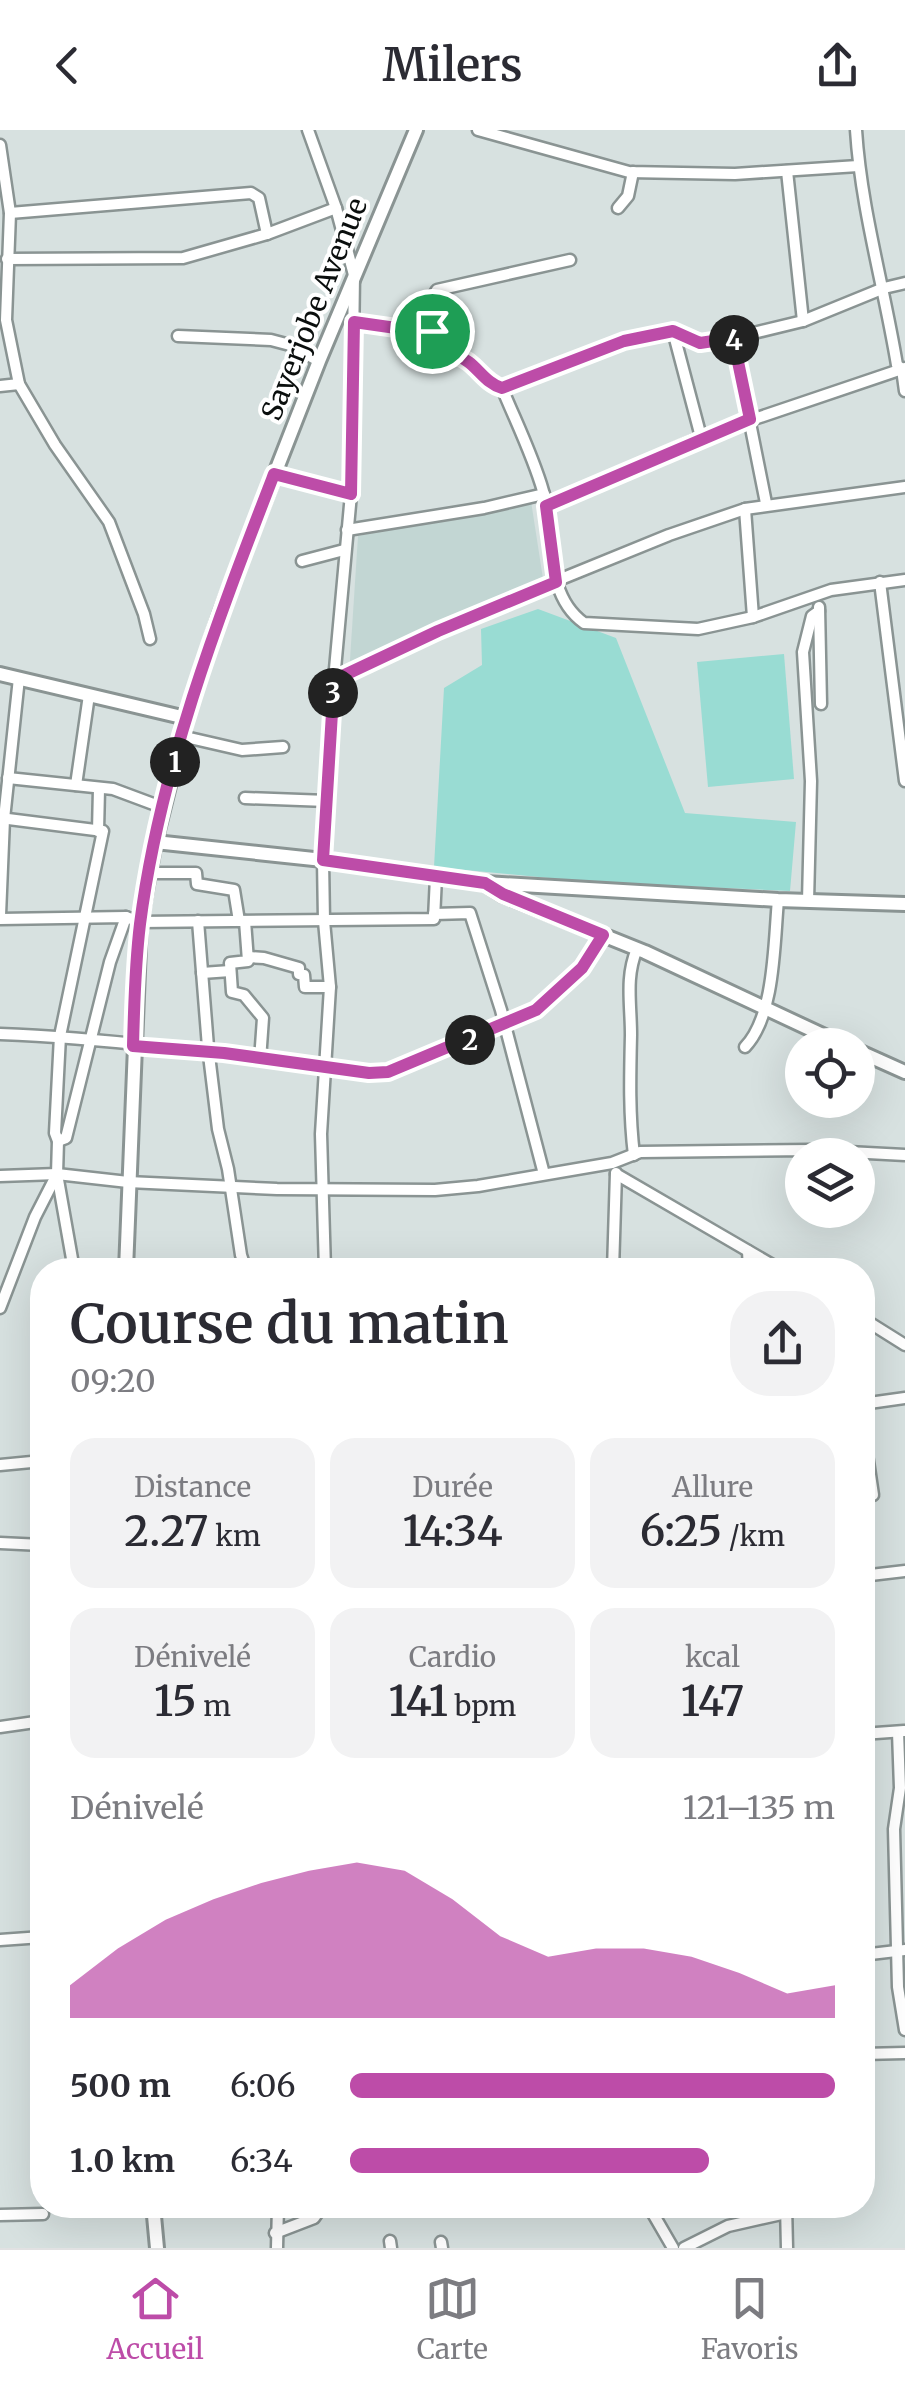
<!DOCTYPE html>
<html lang="fr">
<head>
<meta charset="utf-8">
<style>
	:root { --surface:#fff; --page:#f2f2f3; --text:#2b2b33; --muted:#7c7c81; --line:#e1e1e2; --accent:#bd4ca8 }
	body { margin:0; font-family:Merriweather,serif; background:var(--page); color:var(--text); height:100vh; display:flex; flex-direction:column; font-size:38px; white-space:nowrap }
	* { box-sizing:border-box; margin:0 }
	p { font-size:32px; color:var(--muted) }
	.icon { flex:none; width:55px; height:55px; fill:none; stroke:currentColor; stroke-width:2; stroke-linecap:round; stroke-linejoin:round }
	.map { position:relative; flex:1; overflow:hidden }
	.drawer { position:absolute; left:30px; top:1128px; width:845px; height:960px; display:flex; flex-direction:column; background:var(--surface); border-radius:40px; box-shadow:0 10px 40px #0002 }
	.drawer>* { flex:none }
	.controls { position:absolute; left:785px; top:898px; display:grid; gap:20px }
	.controls a { display:grid; place-items:center; width:90px; height:90px; border-radius:50%; background:var(--surface); box-shadow:0 10px 40px #0002; font-size:50px }
	.pin { position:absolute; display:grid; place-items:center; width:85px; height:85px; color:#fff; margin:-42px; border:5px solid #fff; border-radius:50%; box-shadow:0 2px 10px #0007 }
	.km { position:absolute; width:50px; height:50px; margin:-25px; border-radius:50%; background:#222; color:#fff; font-size:28px; line-height:50px; text-align:center }
	.round { display:grid; place-items:center; flex:none; width:105px; height:105px; border-radius:40px; background:var(--page) }
	.head { display:flex; align-items:center; justify-content:space-between; height:170px; padding:0 40px }
	h1 { font-size:55px; font-weight:600; line-height:75px }
	.metrics { display:grid; grid-template-columns:repeat(3,1fr); gap:15px; height:170px; padding:10px 40px }
	.metrics div { display:grid; align-content:center; border-radius:25px; background:var(--page); text-align:center }
	.metrics b { font-size:42px; font-weight:600 }
	.metrics small { font-size:28px; font-weight:400 }
	.metrics p { font-size:28px }
	.chart { height:280px; padding:20px 40px }
	.chart p { display:flex; justify-content:space-between }
	.chart svg { width:100%; height:180px; margin-top:10px; fill:var(--accent); opacity:.7 }
	ul { padding:0 40px; list-style:none; font-size:32px }
	li { display:grid; grid-template-columns:160px 120px 1fr; align-items:center; height:75px }
	li i { height:25px; border-radius:12px; background:var(--accent) }
	header { display:flex; justify-content:space-between; align-items:center; height:130px; padding:0 40px; background:var(--surface); font-size:45px; font-weight:600 }
	.tabs { display:flex; justify-content:space-around; align-items:center; height:140px; border-top:2px solid var(--line); background:var(--surface); font-size:28px; color:var(--muted) }
	.tabs a { display:grid; justify-items:center; gap:5px }
	.tabs .on { color:var(--accent) }
	.map>svg:first-child { display:block }
	.built { fill:#c2d6d3 }
	.green { fill:#99dcd3 }
	.lines { fill:none; stroke-linecap:round; stroke-linejoin:round }
	.minor-casing { stroke:#8a9493; stroke-width:15 }
	.tertiary-casing { stroke:#8a9493; stroke-width:18 }
	.minor { stroke:#fff; stroke-width:10 }
	.tertiary { stroke:#fff; stroke-width:12 }
	.route-casing { stroke:#fff; stroke-width:20 }
	.route { stroke:#bd4ca8; stroke-width:12 }
	.labels { text-anchor:middle; stroke-width:8; stroke-linejoin:round; paint-order:stroke }
	.street-label { font-size:28px; fill:#0a0e0d; stroke:#fff }
</style>
</head>
<body>
<header><svg class="icon" aria-label="back" viewBox="0 0 24 24"><path d="M15 5l-7 7 7 7"/></svg>Milers<svg class="icon" aria-label="share" viewBox="0 0 24 24"><path d="M12 15V3M7 8l5-5 5 5M5 13v7h14v-7"/></svg></header>
<div class="map">
<svg width="905" height="2118" viewBox="0 0 905 2118">
	<rect width="100%" height="100%" fill="#d7e1e0"/>
	<!-- built -->
	<path class="built" d="M531,371l13,84 -195,90 9,-139z"/>
	<!-- green -->
	<g class="green">
		<path d="M538,479l78,29 69,175 111,9 -6,69 -200,-9 -156,-15 10,-179 38,-23 -1,-36z"/>
		<path d="M784,524l10,125 -86,8 -11,-125z"/>
	</g>
	<g class="lines">
		<defs>
			<g id="minor">
				<path d="M308,0l28,78 18,67 -3,219 -17,186 -11,180 1,61 6,66 -9,147 4,136"/>
				<path d="M478,0l151,42 106,2 123,-8"/>
				<path d="M856,0c5,79 28,156 41,235l5,4 3,22"/>
				<path d="M0,15l10,68 -4,107 13,64 36,61 54,77 35,92 6,25"/>
				<path d="M787,41l16,150"/>
				<path d="M618,78l10,-12 5,-24"/>
				<path d="M10,83l241,-20 8,5 8,36 69,-26"/>
				<path d="M7,129l176,-1 84,-24"/>
				<path d="M905,153l-21,5 -81,33 -70,17 -32,5 -28,-12 -49,10 -122,47c14,34 31,68 41,103 12,43 0,103 41,132l114,6 55,-12 78,-27 74,-10"/>
				<path d="M354,192l91,13 11,21c19,4 27,26 46,32"/>
				<path d="M432,201l-2,-30 7,-11 133,-30"/>
				<path d="M673,201l28,106"/>
				<path d="M178,206l93,4 19,5 29,16"/>
				<path d="M733,208l33,165"/>
				<path d="M0,256l19,-2"/>
				<path d="M275,344l76,20"/>
				<path d="M546,377l155,-70 204,-69"/>
				<path d="M745,379l8,108"/>
				<path d="M347,400l137,-22 60,-14"/>
				<path d="M302,431l42,-11"/>
				<path d="M880,452l25,199"/>
				<path d="M819,477l2,97"/>
				<path d="M334,550l104,-49 118,-50 113,-46 76,-26 160,-22"/>
				<path d="M181,606l61,14 41,-3"/>
				<path d="M8,648l105,11 51,19"/>
				<path d="M76,655l13,-90"/>
				<path d="M245,668l82,3"/>
				<path d="M0,688l103,13 -43,205 -5,97 3,8 -1,33 17,96"/>
				<path d="M98,701l1,-42"/>
				<path d="M149,743h47l1,11 37,6 5,31"/>
				<path d="M808,771l3,-120 -8,-129 9,-36 7,-5"/>
				<path d="M434,784l36,-1 31,97 43,164"/>
				<path d="M0,785l4,-96 15,-141"/>
				<path d="M0,789l126,-2 14,5 294,-3 2,-42"/>
				<path d="M198,791l10,126 10,82 10,40 13,86 5,15"/>
				<path d="M245,791l3,40 -18,2 2,29 12,3 19,23 -3,42"/>
				<path d="M248,827l16,1 35,10v6l5,1 1,12h25"/>
				<path d="M202,843l28,-2"/>
				<path d="M0,904c124,5 246,23 369,39l19,-1 148,-62 46,-43 21,-32"/>
				<path d="M745,917c30,-31 29,-105 33,-147"/>
				<path d="M58,1011l8,-3 44,-176 16,-45"/>
				<path d="M634,1025c-5,-41 -4,-79 -3,-120 0,-31 -6,-58 6,-86"/>
				<path d="M616,1044l165,96"/>
				<path d="M0,1046l57,-2 71,8 149,7 158,1 43,-4 134,-23 28,-11 171,-2 94,5"/>
				<path d="M748,1121l1,19"/>
				<path d="M613,1140l3,-97"/>
				<path d="M0,1178l35,-91 21,-41"/>
				<path d="M862,1188l43,27"/>
				<path d="M862,1274l43,-6"/>
				<path d="M862,1290l11,75"/>
				<path d="M0,1335l42,-4"/>
				<path d="M0,1413l42,2"/>
				<path d="M862,1446l43,-5"/>
				<path d="M0,1597l42,-6"/>
				<path d="M898,1602l2,56 -6,41 4,158 7,43"/>
				<path d="M862,1604l42,-3"/>
				<path d="M0,1810l42,-3"/>
				<path d="M862,1825l43,-5"/>
				<path d="M862,1924l43,-1"/>
				<path d="M648,2075l25,43"/>
				<path d="M786,2075l1,43"/>
				<path d="M0,2085l43,-1"/>
				<path d="M275,2103l39,-15 9,-13"/>
				<path d="M390,2111l1,7"/>
				<path d="M441,2112l1,6"/>
				<path d="M277,2118l1,-43"/>
				<path d="M684,2118l44,-22 58,-13"/>
			</g>
			<g id="tertiary">
				<path d="M0,544l186,44"/>
				<path d="M155,712l168,18 162,23 293,17 127,4"/>
				<path d="M487,755l16,10 142,57 199,93"/>
				<path d="M858,921l47,21"/>
				<path d="M126,1140l14,-348 15,-80 31,-124 34,-104 99,-253 97,-231"/>
				<path d="M153,2075l4,43"/>
			</g>
		</defs>
		<!-- minor casing -->
		<use href="#minor" class="minor-casing"/>
		<!-- tertiary casing -->
		<use href="#tertiary" class="tertiary-casing"/>
		<!-- minor -->
		<use href="#minor" class="minor"/>
		<!-- tertiary -->
		<use href="#tertiary" class="tertiary"/>
	</g>
	<g class="lines">
		<defs>
			<path id="route" d="M354,192l91,13 11,21c19,4 27,27 46,32l122,-47 49,-10 27,12 33,-5 17,81 -204,87 10,76 -118,49 -104,49 -11,180 162,23 18,11 100,41 -21,33 -46,42 -148,62 -19,1 -145,-20 -91,-7c1,-41 2,-81 7,-122 20,-156 78,-305 134,-450l77,20z"/>
		</defs>
		<!-- route casing -->
		<use href="#route" class="route-casing"/>
		<!-- route -->
		<use href="#route" class="route"/>
	</g>
	<g class="labels">
		<!-- street labels -->
		<g class="street-label">
			<text transform="translate(314 179) rotate(-68)" y="10">Sayerjobe Avenue</text>
		</g>
	</g>
</svg>
<div class="controls">
<a><svg class="icon" aria-label="locate" viewBox="0 0 24 24"><circle cx="12" cy="12" r="6"/><path d="M12 2v4M12 18v4M2 12h4M18 12h4"/></svg></a>
<a><svg class="icon" aria-label="layers" viewBox="0 0 24 24"><path d="M12 4l9 5-9 5-9-5zM3 14l9 5 9-5"/></svg></a>
</div>
<div class="pin" style="left:432px;top:201px;background:#1e9e55"><svg class="icon" aria-label="arrive" viewBox="0 0 24 24"><path d="M6 21V4h12l-3 4 3 4H6"/></svg></div>
<b class="km" style="left:175px;top:632px">1</b>
<b class="km" style="left:470px;top:910px">2</b>
<b class="km" style="left:333px;top:563px">3</b>
<b class="km" style="left:734px;top:210px">4</b>
<section class="drawer">
<div class="head"><div><h1>Course du matin</h1><p>09:20</p></div><a class="round"><svg class="icon" aria-label="share" viewBox="0 0 24 24"><path d="M12 15V3M7 8l5-5 5 5M5 13v7h14v-7"/></svg></a></div>
<div class="metrics">
<div><p>Distance</p><b>2.27<small> km</small></b></div>
<div><p>Durée</p><b>14:34</b></div>
<div><p>Allure</p><b>6:25<small> /km</small></b></div>
</div>
<div class="metrics">
<div><p>Dénivelé</p><b>15<small> m</small></b></div>
<div><p>Cardio</p><b>141<small> bpm</small></b></div>
<div><p>kcal</p><b>147</b></div>
</div>
<div class="chart"><p><span>Dénivelé</span>121–135 m</p>
<svg viewBox="0 0 160 44" preserveAspectRatio="none"><path d="M0 44V36L10 27L20 20L30 15L40 11L50 8L60 6L70 8L80 15L90 24L100 29L110 27L120 27L130 29L140 33L150 38L160 36V44z"/></svg>
</div>
<ul>
<li><b>500 m</b>6:06<i style="width:100%"></i></li>
<li><b>1.0 km</b>6:34<i style="width:74%"></i></li>
</ul>
</section>
</div>
<nav class="tabs">
<a class="on"><svg class="icon" aria-label="home" viewBox="0 0 24 24"><path d="M3 11l9-7 9 7M6 9v11h12V9"/></svg>Accueil</a>
<a><svg class="icon" aria-label="map" viewBox="0 0 24 24"><path d="M3 6l6-2 6 2 6-2v14l-6 2-6-2-6 2zM9 4v14M15 6v14"/></svg>Carte</a>
<a><svg class="icon" aria-label="saved" viewBox="0 0 24 24"><path d="M7 4h10v16l-5-4-5 4z"/></svg>Favoris</a>
</nav>
</body>
</html>
